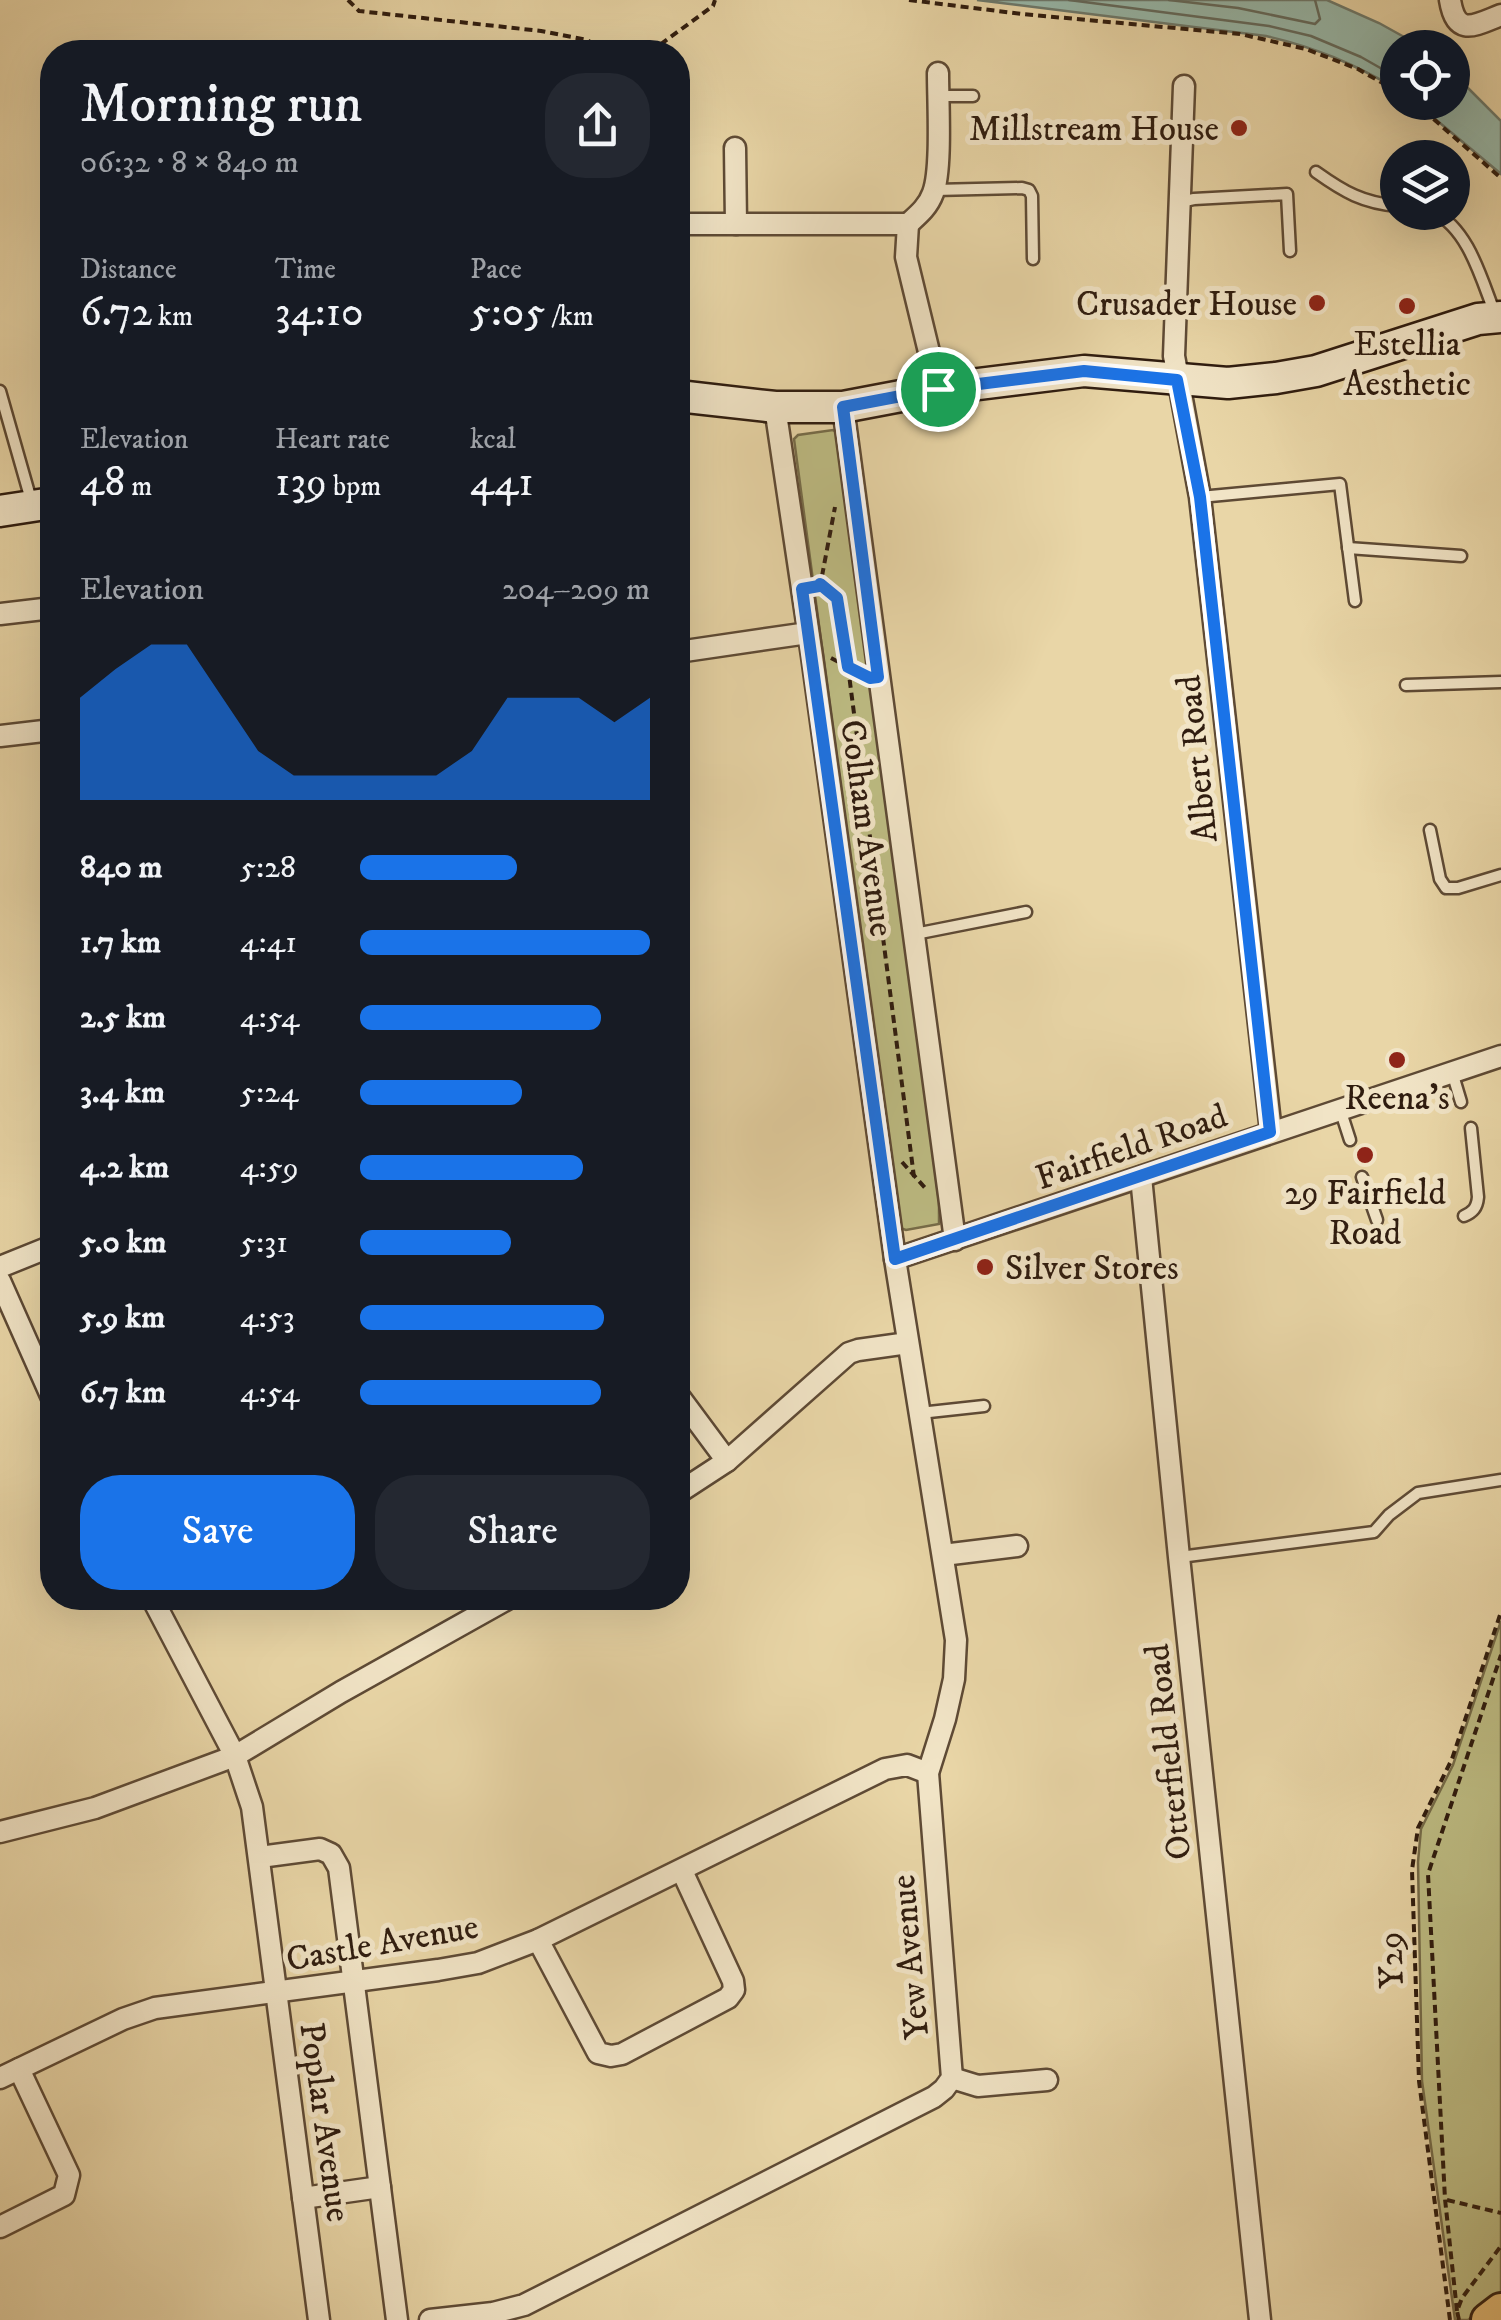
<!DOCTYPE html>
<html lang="en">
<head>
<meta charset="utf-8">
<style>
	:root { --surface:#171b24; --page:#242831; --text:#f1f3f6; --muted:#9ea1a6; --accent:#1a73e8 }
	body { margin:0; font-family:"IM FELL DW Pica",serif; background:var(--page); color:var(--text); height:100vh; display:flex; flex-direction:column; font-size:38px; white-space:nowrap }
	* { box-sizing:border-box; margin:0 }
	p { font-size:32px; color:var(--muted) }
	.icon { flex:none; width:55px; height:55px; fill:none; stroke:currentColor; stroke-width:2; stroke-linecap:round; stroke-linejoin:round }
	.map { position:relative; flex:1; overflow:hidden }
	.drawer { position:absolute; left:40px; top:40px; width:650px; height:1570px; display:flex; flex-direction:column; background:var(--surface); border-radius:40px; box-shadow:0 10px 40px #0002 }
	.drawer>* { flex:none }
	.controls { position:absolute; left:1380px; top:30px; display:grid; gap:20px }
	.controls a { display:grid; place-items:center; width:90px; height:90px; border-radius:50%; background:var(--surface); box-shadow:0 10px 40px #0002; font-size:50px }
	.pin { position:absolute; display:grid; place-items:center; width:85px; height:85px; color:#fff; margin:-42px; border:5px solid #fff; border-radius:50%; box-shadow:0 2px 10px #0007 }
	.round { display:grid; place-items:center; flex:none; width:105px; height:105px; border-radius:40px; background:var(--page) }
	.overview { display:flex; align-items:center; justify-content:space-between; height:170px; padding:0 40px }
	h1 { font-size:55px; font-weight:600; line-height:75px }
	.stats { display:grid; grid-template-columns:repeat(3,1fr); gap:15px; height:170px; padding:10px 40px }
	.stats div { display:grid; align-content:center }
	.stats b { font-size:42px; font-weight:600 }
	.stats small { font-size:28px; font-weight:400 }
	.stats p { font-size:28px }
	.chart { height:280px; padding:20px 40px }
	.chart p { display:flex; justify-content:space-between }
	.chart svg { width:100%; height:180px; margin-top:10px; fill:var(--accent); opacity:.7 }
	.action { display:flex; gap:20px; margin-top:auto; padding:20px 40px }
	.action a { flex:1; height:115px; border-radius:40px; background:var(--accent); color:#fff; font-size:40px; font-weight:600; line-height:115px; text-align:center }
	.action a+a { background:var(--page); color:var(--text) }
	ul { padding:0 40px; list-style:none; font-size:32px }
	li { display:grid; grid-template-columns:160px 120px 1fr; align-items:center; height:75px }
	li i { height:25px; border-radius:12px; background:var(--accent) }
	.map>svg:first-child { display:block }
	.green { fill:#bdbc83; stroke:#766c49; stroke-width:2.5 }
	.water { fill:#97b9ab; stroke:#6d7a6d; stroke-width:2.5 }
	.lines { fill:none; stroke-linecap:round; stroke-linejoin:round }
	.shore { stroke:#636a5d; stroke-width:2.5 }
	.lane-casing { stroke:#5e4a35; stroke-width:15 }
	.street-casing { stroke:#5e4a35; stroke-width:25 }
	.secondary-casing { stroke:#2f1c0f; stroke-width:35 }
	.primary-casing { stroke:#2f1c0f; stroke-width:38 }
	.path { stroke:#2f1c0f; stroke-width:4; stroke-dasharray:8 5; stroke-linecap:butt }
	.lane { stroke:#f1e4c6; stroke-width:10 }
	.street { stroke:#f1e4c6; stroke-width:20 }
	.secondary { stroke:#f1e4c6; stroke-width:30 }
	.primary { stroke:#e4bb74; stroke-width:32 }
	.route-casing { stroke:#fff; stroke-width:20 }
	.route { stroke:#1a73e8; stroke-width:12 }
	.poi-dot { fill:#8f2418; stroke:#f1e4c6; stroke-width:4 }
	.labels { text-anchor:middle; stroke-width:10; stroke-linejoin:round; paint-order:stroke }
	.poi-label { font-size:35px; fill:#2f1c0f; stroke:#f1e4c6 }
	.street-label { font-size:35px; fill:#2f1c0f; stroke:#f1e4c6 }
</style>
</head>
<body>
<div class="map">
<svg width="1501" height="2320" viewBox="0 0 1501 2320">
	<rect width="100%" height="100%" fill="#e9d6a7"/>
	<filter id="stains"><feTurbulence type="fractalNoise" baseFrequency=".002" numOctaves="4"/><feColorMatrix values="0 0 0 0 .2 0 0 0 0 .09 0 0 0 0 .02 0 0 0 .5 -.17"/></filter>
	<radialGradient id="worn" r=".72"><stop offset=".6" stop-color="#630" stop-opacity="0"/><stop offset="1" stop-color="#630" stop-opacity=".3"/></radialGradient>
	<!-- green -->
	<g class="green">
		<path d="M833,430l6,4 100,768v22l-33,6 -6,-2 -106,-789 4,-4z"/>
		<path d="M1501,1621v673l-33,26h-13l-33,-239 -4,-219 3,-33 32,-64z"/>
	</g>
	<!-- water -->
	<g class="water">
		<path d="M977,0h350l52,23 43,24 -24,1 -1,41c-43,-25 -82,-42 -131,-53z"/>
		<path d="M1453,73l48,48v53l-85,-71 36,-1z"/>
	</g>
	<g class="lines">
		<!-- shore -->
		<g class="shore">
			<path d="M1069,0l200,26 42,10 50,21 37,21"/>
			<path d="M1169,0l69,8 77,16 5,-5 -5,-19"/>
		</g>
		<defs>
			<g id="lane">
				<path d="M939,96h34"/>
				<path d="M1316,172c28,20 47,31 82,34"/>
				<path d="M935,190l87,-2 7,2 3,6 1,63"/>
				<path d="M1180,202l14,-3 93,-5 3,57"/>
				<path d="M1433,212c35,16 48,66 61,99"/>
				<path d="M0,391l31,109"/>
				<path d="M1200,497l140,-13 15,117"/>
				<path d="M1348,548l113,8"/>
				<path d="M678,628l3,23"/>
				<path d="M1406,685l95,-3"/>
				<path d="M1430,830l10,49 6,9h12l43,-13"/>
				<path d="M915,934l111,-22"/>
				<path d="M1452,1072l9,30"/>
				<path d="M1340,1109l10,31"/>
				<path d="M1362,1177l15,43"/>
				<path d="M1464,1216c9,-4 13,-8 14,-19l-7,-69"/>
				<path d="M920,1413l64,-7"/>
				<path d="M1180,1557l194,-25 15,-17 29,-22 83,-13"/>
			</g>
			<g id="street">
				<path d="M1450,0c6,38 25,25 51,15"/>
				<path d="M1184,86l-10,270 26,141 71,635"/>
				<path d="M735,148l1,76"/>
				<path d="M678,224h230"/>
				<path d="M908,224l-2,33 32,132"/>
				<path d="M908,224c10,-9 20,-17 25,-31 9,-23 5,-91 5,-120"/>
				<path d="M843,407l112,833"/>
				<path d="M0,614l52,-6"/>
				<path d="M678,652l130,-19"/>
				<path d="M0,736l52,-6"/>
				<path d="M1141,1177l38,380 81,763"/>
				<path d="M895,1259l606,-203"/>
				<path d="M0,1267l52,-21"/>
				<path d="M0,1281l52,117"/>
				<path d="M678,1395l49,66"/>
				<path d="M678,1493l49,-32 122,-108 9,-3 50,-7"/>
				<path d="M943,1555l74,-9"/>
				<path d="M152,1598l83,158 17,51 67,513"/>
				<path d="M0,1832l95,-24 140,-52 106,-64 168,-94"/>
				<path d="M260,1857l60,-8 11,5 8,14 58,452"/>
				<path d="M538,1940l60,113 13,3 11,-2 106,-56 6,-8 -1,-9 -51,-110"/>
				<path d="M0,2078l123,-59 32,-11 283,-38 40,-7 60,-23 347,-171 22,-4 21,8"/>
				<path d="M952,2078l26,8 69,-6"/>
				<path d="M303,2198l77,-11"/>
				<path d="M0,2227l64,-32 5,-20 -50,-106"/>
				<path d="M430,2320l63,-7 31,-8 410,-208 10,-8 8,-11 -24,-305 17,-54 9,-40 2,-39 -61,-381 -83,-603 -37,-249"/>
			</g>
			<g id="secondary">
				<path d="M678,396l97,11h68l95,-18 146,-18 144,12 48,-5 40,-7 162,-52 23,-2"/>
				<path d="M0,511l52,-8"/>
			</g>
			<path id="primary" d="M1488,2320l13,-10"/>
		</defs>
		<!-- lane casing -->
		<use href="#lane" class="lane-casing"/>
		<!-- street casing -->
		<use href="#street" class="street-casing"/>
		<!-- secondary casing -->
		<use href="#secondary" class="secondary-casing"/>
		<!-- primary casing -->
		<use href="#primary" class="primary-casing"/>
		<!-- path -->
		<g class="path">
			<path d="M348,0l11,11 182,20 46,9 20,12"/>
			<path d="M909,0l113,14 218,20 66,15 52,20 40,23"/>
			<path d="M650,52l63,-46 2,-6"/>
			<path d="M1414,102l87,76"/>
			<path d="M822,576l13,-69"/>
			<path d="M821,584l16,14 11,69 66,510"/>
			<path d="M831,658l27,14"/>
			<path d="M862,881l25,-3"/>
			<path d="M902,1162l24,27"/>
			<path d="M1447,2200l54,13"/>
			<path d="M1457,2311l-12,-112 -17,-325 73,-219"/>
			<path d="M1450,2320l-31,-239 -7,-211 6,-42 34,-69 49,-147"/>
			<path d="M1459,2320l-2,-9 5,-13 39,-52"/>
		</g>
		<!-- lane -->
		<use href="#lane" class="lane"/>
		<!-- street -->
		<use href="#street" class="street"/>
		<!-- secondary -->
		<use href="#secondary" class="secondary"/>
		<!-- primary -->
		<use href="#primary" class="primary"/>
	</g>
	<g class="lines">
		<defs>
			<path id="route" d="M1084,371l93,9 23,117 70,635 -375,127 -93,-670 17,-3 1,-2 17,14 11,69 22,11 8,-1 -35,-270 95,-18z"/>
		</defs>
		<!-- route casing -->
		<use href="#route" class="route-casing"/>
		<!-- route -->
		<use href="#route" class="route"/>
	</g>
	<!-- markers -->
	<g class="poi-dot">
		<circle cx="1239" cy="128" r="10"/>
		<circle cx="1317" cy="303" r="10"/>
		<circle cx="1407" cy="306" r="10"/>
		<circle cx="1397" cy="1060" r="10"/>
		<circle cx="1365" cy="1155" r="10"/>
		<circle cx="985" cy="1267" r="10"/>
	</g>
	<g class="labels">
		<!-- poi labels -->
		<g class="poi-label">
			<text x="1219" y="140" text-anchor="end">Millstream House</text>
			<text x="1297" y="315" text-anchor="end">Crusader House</text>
			<text x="1407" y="355">Estellia<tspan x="1407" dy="40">Aesthetic</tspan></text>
			<text x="1397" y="1109">Reena's</text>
			<text x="1365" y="1204">29 Fairfield<tspan x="1365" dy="40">Road</tspan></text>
			<text x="1005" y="1279" text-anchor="start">Silver Stores</text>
		</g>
		<!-- street labels -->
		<g class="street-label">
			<text transform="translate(1196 759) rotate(-96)" y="12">Albert Road</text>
			<text transform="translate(868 828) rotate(82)" y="12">Colham Avenue</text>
			<text transform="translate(1131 1146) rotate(-19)" y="12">Fairfield Road</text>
			<text transform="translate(1167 1752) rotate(-96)" y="12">Otterfield Road</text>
			<text transform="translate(382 1942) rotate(-10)" y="12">Castle Avenue</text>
			<text transform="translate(909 1957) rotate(-95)" y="12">Yew Avenue</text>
			<text transform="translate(1390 1960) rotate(-92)" y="12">Y29</text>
			<text transform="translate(326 2122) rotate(82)" y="12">Poplar Avenue</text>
		</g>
	</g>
	<rect width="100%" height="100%" filter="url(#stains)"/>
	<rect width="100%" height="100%" fill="url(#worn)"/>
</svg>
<div class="controls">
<a><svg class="icon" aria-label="locate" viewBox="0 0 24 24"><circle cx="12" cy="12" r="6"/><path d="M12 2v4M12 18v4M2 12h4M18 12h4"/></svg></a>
<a><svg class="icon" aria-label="layers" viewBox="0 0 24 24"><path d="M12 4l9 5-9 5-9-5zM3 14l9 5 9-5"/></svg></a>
</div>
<div class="pin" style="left:938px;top:389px;background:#1e9e55"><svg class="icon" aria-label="arrive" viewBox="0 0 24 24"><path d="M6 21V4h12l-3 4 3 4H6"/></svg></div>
<section class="drawer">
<div class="overview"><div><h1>Morning run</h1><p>06:32 · 8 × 840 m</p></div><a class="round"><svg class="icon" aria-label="share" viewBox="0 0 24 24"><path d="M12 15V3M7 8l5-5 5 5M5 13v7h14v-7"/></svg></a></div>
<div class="stats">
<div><p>Distance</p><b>6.72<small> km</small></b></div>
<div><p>Time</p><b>34:10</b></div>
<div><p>Pace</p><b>5:05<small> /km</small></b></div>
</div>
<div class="stats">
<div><p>Elevation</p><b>48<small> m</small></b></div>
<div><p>Heart rate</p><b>139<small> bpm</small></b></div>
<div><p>kcal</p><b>441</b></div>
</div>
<div class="chart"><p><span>Elevation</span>204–209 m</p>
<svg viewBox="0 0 160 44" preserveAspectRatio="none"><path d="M0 44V19L10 12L20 6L30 6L40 19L50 32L60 38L70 38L80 38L90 38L100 38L110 32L120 19L130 19L140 19L150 25L160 19V44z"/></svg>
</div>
<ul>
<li><b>840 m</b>5:28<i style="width:54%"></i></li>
<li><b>1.7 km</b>4:41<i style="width:100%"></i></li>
<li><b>2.5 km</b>4:54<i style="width:83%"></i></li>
<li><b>3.4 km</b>5:24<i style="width:56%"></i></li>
<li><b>4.2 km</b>4:59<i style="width:77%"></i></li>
<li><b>5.0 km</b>5:31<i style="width:52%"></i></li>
<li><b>5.9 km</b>4:53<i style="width:84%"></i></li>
<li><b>6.7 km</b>4:54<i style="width:83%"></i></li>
</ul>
<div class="action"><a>Save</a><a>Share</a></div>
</section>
</div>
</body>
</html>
